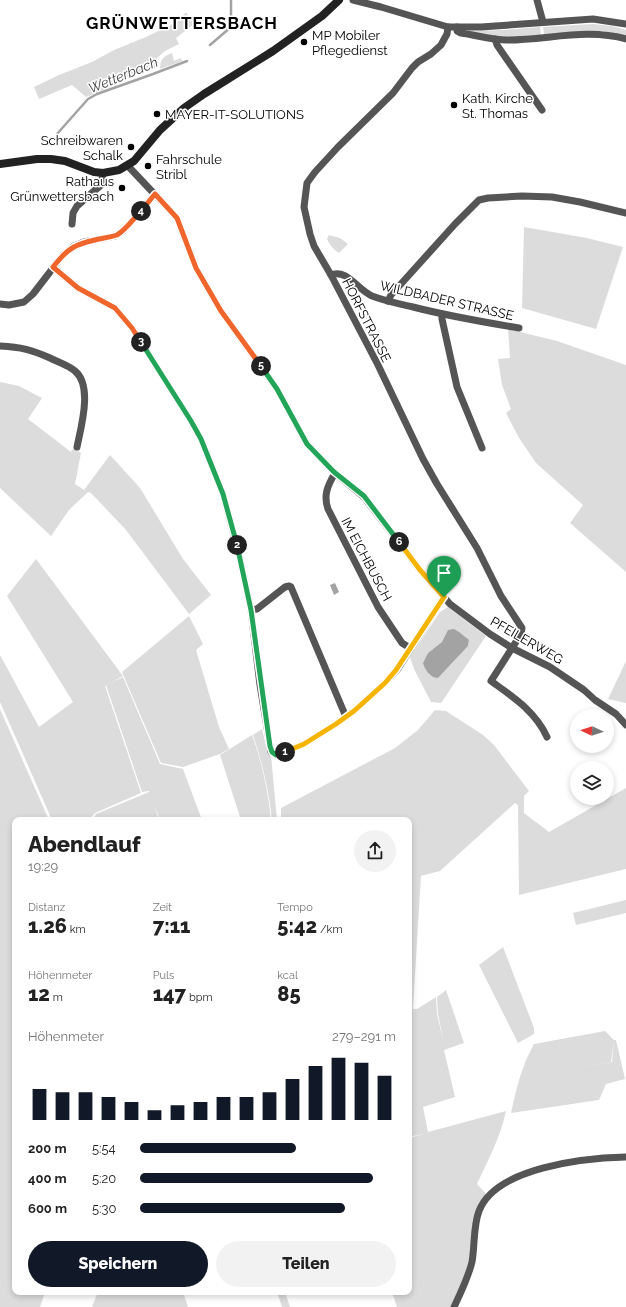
<!DOCTYPE html>
<html lang="de">
<head>
<meta charset="utf-8">
<style>
	:root { --surface:#fff; --page:#f2f2f2; --text:#222; --muted:#767676; --accent:#111827 }
	body { margin:0; font-family:Raleway,sans-serif; background:var(--page); color:var(--text); height:100vh; display:flex; flex-direction:column; font-size:15px; white-space:nowrap }
	* { box-sizing:border-box; margin:0 }
	p { font-size:13px; color:var(--muted) }
	.icon { flex:none; width:22px; height:22px; fill:none; stroke:currentColor; stroke-width:2; stroke-linecap:round; stroke-linejoin:round }
	.map { position:relative; flex:1; overflow:hidden }
	.side { position:absolute; left:12px; top:817px; width:400px; height:478px; display:flex; flex-direction:column; background:var(--surface); border-radius:8px; box-shadow:0 2px 6px #0003 }
	.side>* { flex:none }
	.needle { width:26px; rotate:274deg }
	.buttons { position:absolute; left:570px; top:709px; display:grid; gap:8px }
	.buttons a { display:grid; place-items:center; width:44px; height:44px; border-radius:50%; background:var(--surface); box-shadow:0 2px 6px #0003; font-size:20px }
	.pin { position:absolute; display:grid; place-items:center; width:34px; height:34px; color:#fff; margin:-41px -17px; border-radius:50% 50% 50% 0; rotate:-45deg; box-shadow:0 0 4px #0007 }
	.pin .icon { rotate:45deg }
	.km { position:absolute; width:20px; height:20px; margin:-10px; border-radius:50%; background:#222; color:#fff; font-size:11px; line-height:20px; text-align:center }
	.round { display:grid; place-items:center; flex:none; width:42px; height:42px; border-radius:21px; background:var(--page) }
	.head { display:flex; align-items:center; justify-content:space-between; height:68px; padding:0 16px }
	h1 { font-size:22px; font-weight:800; line-height:30px }
	.stats { display:grid; grid-template-columns:repeat(3,1fr); gap:6px; height:68px; padding:4px 16px }
	.stats div { display:grid; align-content:center }
	.stats b { font-size:20px; font-weight:800 }
	.stats small { font-size:11px; font-weight:400 }
	.stats p { font-size:11px }
	.chart { height:112px; padding:8px 16px }
	.chart p { display:flex; justify-content:space-between }
	.chart svg { width:100%; height:72px; margin-top:4px; stroke:var(--accent); stroke-width:6 }
	.button { display:flex; gap:8px; margin-top:auto; padding:8px 16px }
	.button a { flex:1; height:46px; border-radius:24px; background:var(--accent); color:#fff; font-size:16px; font-weight:800; line-height:46px; text-align:center }
	.button a+a { background:var(--page); color:var(--text) }
	ul { padding:0 16px; list-style:none; font-size:13px }
	li { display:grid; grid-template-columns:64px 48px 1fr; align-items:center; height:30px }
	li i { height:10px; border-radius:5px; background:var(--accent) }
	.map>svg:first-child { display:block }
	.green { fill:#dcdcdc; fill-rule:evenodd }
	.water { fill:#a3a3a3 }
	.lines { fill:none; stroke-linecap:round; stroke-linejoin:round }
	.stream { stroke:#a3a3a3; stroke-width:2.5 }
	.street { stroke:#555; stroke-width:7 }
	.secondary { stroke:#222; stroke-width:8 }
	.split-1-casing { stroke:#fff; stroke-width:8 }
	.split-2-casing { stroke:#fff; stroke-width:8 }
	.split-3-casing { stroke:#fff; stroke-width:8 }
	.split-4-casing { stroke:#fff; stroke-width:8 }
	.split-5-casing { stroke:#fff; stroke-width:8 }
	.split-6-casing { stroke:#fff; stroke-width:8 }
	.split-7-casing { stroke:#fff; stroke-width:8 }
	.split-1 { stroke:#f5b400; stroke-width:5 }
	.split-2 { stroke:#22a559; stroke-width:5 }
	.split-3 { stroke:#22a559; stroke-width:5 }
	.split-4 { stroke:#f0652b; stroke-width:5 }
	.split-5 { stroke:#f0652b; stroke-width:5 }
	.split-6 { stroke:#22a559; stroke-width:5 }
	.split-7 { stroke:#f5b400; stroke-width:5 }
	.poi-dot { fill:#000; stroke:#fff; stroke-width:1.5 }
	.labels { text-anchor:middle; stroke-width:3; stroke-linejoin:round; paint-order:stroke }
	.poi-label { font-size:13px; fill:#000; stroke:#fff; text-anchor:start }
	.street-label { font-size:13px; fill:#000; stroke:#fff }
	.water-label { font-size:14px; font-style:italic; fill:#444; stroke:#fff }
	.district-label { font-size:17px; font-weight:bold; letter-spacing:1px; fill:#000; stroke:#fff }
</style>
</head>
<body>
<div class="map">
<svg width="626" height="1307" viewBox="0 0 626 1307">
	<rect width="100%" height="100%" fill="#fff"/>
	<!-- green -->
	<g class="green">
		<path d="M186,12l8,12 -18,14 3,6 -14,7 -8,7 -1,10 -44,14 1,4 -27,11 -14,-12 -33,14 -5,-12 25,-12 33,-13 22,-12 32,-13 31,-15z"/>
		<path d="M593,24l19,2 14,4v7l-23,-6 -59,4 -1,-8z"/>
		<path d="M540,27l1,8 -45,2 -28,-6 35,-1z"/>
		<path d="M172,53l2,8 7,-3 1,3 -22,8c0,-10 4,-13 12,-16z"/>
		<path d="M524,227l63,11 36,9 -27,82 -74,-21z"/>
		<path d="M329,235l11,3 8,6 -9,9c-6,-4 -9,-8 -12,-14z"/>
		<path d="M508,329l49,12 69,24v207l-56,-49 13,-18 -47,-42 -17,-25 -13,-25 5,-4 -9,-24 -4,-26 12,-1z"/>
		<path d="M0,382l19,4 23,12 -14,21 43,33 1,-3 9,4 -6,31 9,6 26,-35 30,33 43,71 28,36 -22,19 -63,-84 -35,-37 -3,-1 -19,18 -18,26 -51,-48z"/>
		<path d="M36,559l87,117 -18,10 36,107 -46,20 -6,6 -2,1h-35l-52,-118v-47l39,72 34,-25 -66,-106z"/>
		<path d="M448,607l38,29 -45,67 -10,-1 -17,-33 -4,-12 30,-45zM469,640l-1,6 -30,32c-7,0 -10,-5 -13,-10l3,-15 14,-11z"/>
		<path d="M189,616l14,28 -7,6 23,77 10,22 -9,5 -37,13 -22,-4 -39,-91z"/>
		<path d="M626,661v42l-18,-4z"/>
		<path d="M123,677l37,87 23,5 19,51h-42l-6,-16 5,16h-66l3,-6 53,-22v-1l-7,1 -36,-107z"/>
		<path d="M0,709l49,111h-34v472h30l-5,15h-40z"/>
		<path d="M435,710l11,1 37,24 11,10 35,46 -5,5v17l25,19 77,-44v81l-107,26 -1,-90 -3,-2 -75,68 -19,5 -8,133h4l19,-12 1,17 7,30 -6,-30 -1,-17 9,-7 18,53 -20,7 11,47 -32,10 5,25 78,-21c-5,25 -18,49 -29,73l10,11 -6,7 -12,59 -8,24 -11,22h-53l-5,-15h17v-154l14,-4 -14,3v-317h-128v-12l114,-60 23,-18z"/>
		<path d="M262,729l5,21 4,5 6,65h-5c-3,-29 -10,-58 -19,-85z"/>
		<path d="M252,735c10,27 16,56 19,85h-30l-21,-65z"/>
		<path d="M626,900v13l-50,12 -3,-12z"/>
		<path d="M503,947l31,81v6l-16,9 -39,-78z"/>
		<path d="M605,1031l9,9 -3,22 -44,7 45,-7 2,-22h2l9,39 -19,5 -7,16 -88,13c6,-27 10,-45 23,-69z"/>
		<path d="M98,1292h85l5,15h-96z"/>
		<path d="M277,1292h8l5,15h-8z"/>
	</g>
	<!-- water -->
	<g class="water">
		<path d="M335,583l4,9 -5,3 -4,-10z"/>
		<path d="M454,629l5,3 10,8 -1,6 -30,32c-8,0 -13,-8 -15,-15l5,-10 14,-11 6,-12z"/>
	</g>
	<g class="lines">
		<!-- stream -->
		<g class="stream">
			<path d="M210,45l21,-18v-27"/>
			<path d="M57,134l31,-35 9,-5 56,-20 34,-13"/>
		</g>
		<!-- street -->
		<g class="street">
			<path d="M353,0l28,7 67,20h33l112,-8 33,5"/>
			<path d="M537,0l6,22"/>
			<path d="M448,27l-1,7 -6,11 -10,9 -13,8 -6,6 -19,25 -55,54 -23,25 -8,11 -3,24 6,27 4,12 17,29 47,90 45,94 14,25 40,64 24,48 21,32 -1,6 -30,47c22,16 44,30 56,56"/>
			<path d="M457,27v4l4,2c15,2 30,7 46,7 40,0 80,-12 119,-1"/>
			<path d="M495,39l2,6 45,65"/>
			<path d="M128,166l49,52 19,50 25,43 56,78 30,55 28,29 29,24 56,73 30,34 40,30 22,14 38,19 34,23 11,10 21,14 10,11"/>
			<path d="M72,224l1,-11 4,-7 24,-21 2,-12"/>
			<path d="M53,267l25,21 37,20 17,20 59,93 10,18 22,55 16,60 12,56 9,75 11,67 5,3 28,-11 32,-20 18,-13 31,-28 12,-13 47,-73"/>
			<path d="M331,275c15,-7 27,15 41,21 13,5 28,8 41,11 35,9 70,15 106,21"/>
			<path d="M388,301l3,-6 64,-71 24,-24 9,-2 34,-2 30,1 28,5 46,11"/>
			<path d="M0,304l9,1 15,-3 9,-8 30,-39 11,-9 10,-4 31,-6 8,-5 32,-37"/>
			<path d="M442,314v5l15,68 25,61"/>
			<path d="M0,346c21,1 32,4 50,12 8,4 18,7 25,13 18,15 6,56 2,76"/>
			<path d="M335,473c-7,12 -12,22 -7,36l50,98 24,36 8,5"/>
			<path d="M251,610l6,-1 28,-22 4,-1 2,1 55,130"/>
			<path d="M454,1307c7,-15 14,-29 18,-45 3,-17 1,-35 7,-51 17,-44 106,-53 147,-54"/>
		</g>
		<!-- secondary -->
		<path class="secondary" d="M0,164l37,-5h14l14,2 29,11 9,1 16,-3 15,-9 26,-31 24,-22 20,-14 69,-43 49,-35 17,-16"/>
	</g>
	<g class="lines">
		<defs>
			<path id="split-1" d="M285,752l19,-8 32,-20 18,-13 31,-28 11,-13 48,-73"/>
			<path id="split-2" d="M237,545l14,65 19,136 2,6 4,3 9,-3"/>
			<path id="split-3" d="M141,342l50,79 10,18 22,55 14,51"/>
			<path id="split-4" d="M141,211c-8,8 -14,18 -24,24 -6,2 -13,3 -18,4 -24,5 -31,9 -46,28l25,21 37,20 17,20 9,14"/>
			<path id="split-5" d="M141,211l14,-17 22,24 19,50 25,43 40,55"/>
			<path id="split-6" d="M261,366l16,23 30,55 27,28 30,24 35,46"/>
			<path id="split-7" d="M399,542l21,28 24,27"/>
		</defs>
		<!-- split-1 casing -->
		<use href="#split-1" class="split-1-casing"/>
		<!-- split-2 casing -->
		<use href="#split-2" class="split-2-casing"/>
		<!-- split-3 casing -->
		<use href="#split-3" class="split-3-casing"/>
		<!-- split-4 casing -->
		<use href="#split-4" class="split-4-casing"/>
		<!-- split-5 casing -->
		<use href="#split-5" class="split-5-casing"/>
		<!-- split-6 casing -->
		<use href="#split-6" class="split-6-casing"/>
		<!-- split-7 casing -->
		<use href="#split-7" class="split-7-casing"/>
		<!-- split-1 -->
		<use href="#split-1" class="split-1"/>
		<!-- split-2 -->
		<use href="#split-2" class="split-2"/>
		<!-- split-3 -->
		<use href="#split-3" class="split-3"/>
		<!-- split-4 -->
		<use href="#split-4" class="split-4"/>
		<!-- split-5 -->
		<use href="#split-5" class="split-5"/>
		<!-- split-6 -->
		<use href="#split-6" class="split-6"/>
		<!-- split-7 -->
		<use href="#split-7" class="split-7"/>
	</g>
	<!-- markers -->
	<g class="poi-dot">
		<circle cx="304" cy="42" r="4"/>
		<circle cx="454" cy="105" r="4"/>
		<circle cx="157" cy="114" r="4"/>
		<circle cx="131" cy="147" r="4"/>
		<circle cx="148" cy="166" r="4"/>
		<circle cx="122" cy="188" r="4"/>
	</g>
	<g class="labels">
		<!-- poi labels -->
		<g class="poi-label">
			<text x="312" y="40">MP Mobiler<tspan x="312" dy="15">Pflegedienst</tspan></text>
			<text x="462" y="103">Kath. Kirche<tspan x="462" dy="15">St. Thomas</tspan></text>
			<text x="165" y="119">MAYER-IT-SOLUTIONS</text>
			<text x="123" y="145" text-anchor="end">Schreibwaren<tspan x="123" dy="15">Schalk</tspan></text>
			<text x="156" y="164">Fahrschule<tspan x="156" dy="15">Stribl</tspan></text>
			<text x="114" y="186" text-anchor="end">Rathaus<tspan x="114" dy="15">Grünwettersbach</tspan></text>
		</g>
		<!-- street labels -->
		<g class="street-label">
			<text transform="translate(447 300) rotate(13)" y="5">WILDBADER STRASSE</text>
			<text transform="translate(367 320) rotate(63)" y="5">HORFSTRASSE</text>
			<text transform="translate(367 559) rotate(62)" y="5">IM EICHBUSCH</text>
			<text transform="translate(527 640) rotate(30)" y="5">PFEILERWEG</text>
		</g>
		<!-- water labels -->
		<g class="water-label">
			<text transform="translate(123 75) rotate(-22)" y="5">Wetterbach</text>
		</g>
		<!-- district labels -->
		<g class="district-label">
			<text x="182" y="29">GRÜNWETTERSBACH</text>
		</g>
	</g>
</svg>
<div class="buttons">
<a><svg class="needle" viewBox="-14 -14 28 28"><path d="M0-13l5 13h-10z" fill="#e53935"/><path d="M0 13l5-13h-10z" fill="#767676"/></svg></a>
<a><svg class="icon" aria-label="layers" viewBox="0 0 24 24"><path d="M12 4l9 5-9 5-9-5zM3 14l9 5 9-5"/></svg></a>
</div>
<div class="pin" style="left:444px;top:597px;background:#1e9e55"><svg class="icon" aria-label="arrive" viewBox="0 0 24 24"><path d="M6 21V4h12l-3 4 3 4H6"/></svg></div>
<b class="km" style="left:285px;top:752px">1</b>
<b class="km" style="left:237px;top:545px">2</b>
<b class="km" style="left:141px;top:342px">3</b>
<b class="km" style="left:141px;top:211px">4</b>
<b class="km" style="left:261px;top:366px">5</b>
<b class="km" style="left:399px;top:542px">6</b>
<section class="side">
<div class="head"><div><h1>Abendlauf</h1><p>19:29</p></div><a class="round"><svg class="icon" aria-label="share" viewBox="0 0 24 24"><path d="M12 15V3M7 8l5-5 5 5M5 13v7h14v-7"/></svg></a></div>
<div class="stats">
<div><p>Distanz</p><b>1.26<small> km</small></b></div>
<div><p>Zeit</p><b>7:11</b></div>
<div><p>Tempo</p><b>5:42<small> /km</small></b></div>
</div>
<div class="stats">
<div><p>Höhenmeter</p><b>12<small> m</small></b></div>
<div><p>Puls</p><b>147<small> bpm</small></b></div>
<div><p>kcal</p><b>85</b></div>
</div>
<div class="chart"><p><span>Höhenmeter</span>279–291 m</p>
<svg viewBox="0 0 160 44" preserveAspectRatio="none"><path d="M5 44V25M15 44V27M25 44V27M35 44V30M45 44V33M55 44V38M65 44V35M75 44V33M85 44V30M95 44V30M105 44V27M115 44V19M125 44V11M135 44V6M145 44V9M155 44V17"/></svg>
</div>
<ul>
<li><b>200 m</b>5:54<i style="width:61%"></i></li>
<li><b>400 m</b>5:20<i style="width:91%"></i></li>
<li><b>600 m</b>5:30<i style="width:80%"></i></li>
</ul>
<div class="button"><a>Speichern</a><a>Teilen</a></div>
</section>
</div>
</body>
</html>
